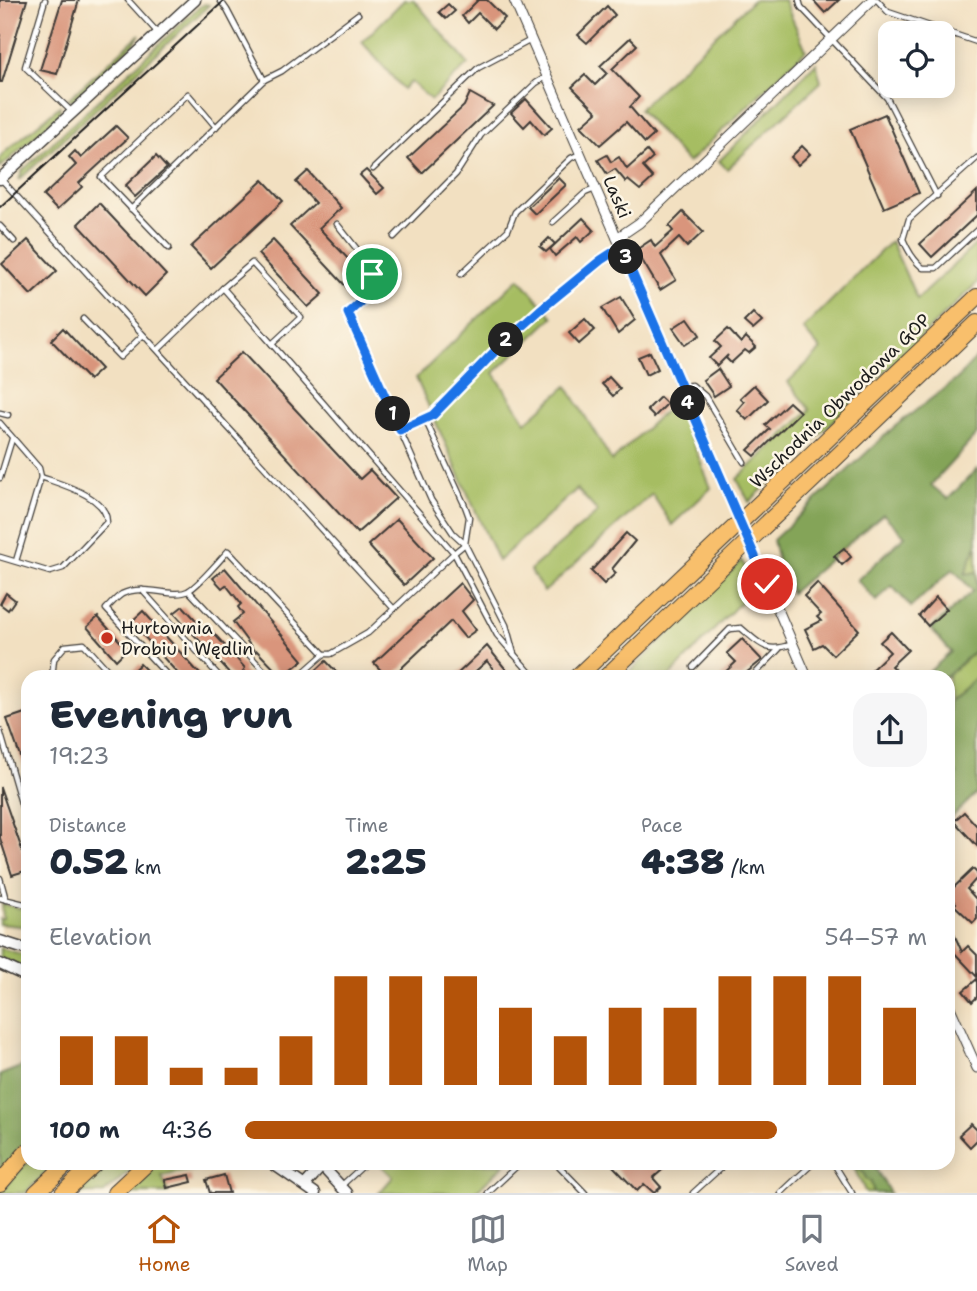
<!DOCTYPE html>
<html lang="en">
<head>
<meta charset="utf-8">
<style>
	:root { --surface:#fff; --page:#f6f6f7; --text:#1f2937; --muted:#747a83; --line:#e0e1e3; --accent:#b45309 }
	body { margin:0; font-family:"Shantell Sans",sans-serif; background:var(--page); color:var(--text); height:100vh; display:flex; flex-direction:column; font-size:26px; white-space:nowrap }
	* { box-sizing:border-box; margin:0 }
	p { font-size:23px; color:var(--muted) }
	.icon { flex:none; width:38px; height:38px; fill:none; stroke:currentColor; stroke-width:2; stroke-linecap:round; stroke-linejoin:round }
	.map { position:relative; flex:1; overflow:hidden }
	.drawer { position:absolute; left:21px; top:670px; width:934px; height:500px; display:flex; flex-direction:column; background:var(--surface); border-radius:21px; box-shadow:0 4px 18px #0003 }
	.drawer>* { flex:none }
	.fabs { position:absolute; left:878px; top:21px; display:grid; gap:14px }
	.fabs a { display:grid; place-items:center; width:77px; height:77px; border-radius:14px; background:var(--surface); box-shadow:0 4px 18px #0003; font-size:35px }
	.pin { position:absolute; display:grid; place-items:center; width:60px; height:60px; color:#fff; margin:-30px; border:4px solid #fff; border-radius:50%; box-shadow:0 2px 7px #0007 }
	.km { position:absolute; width:35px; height:35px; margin:-18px; border-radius:50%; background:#222; color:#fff; font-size:19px; line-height:35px; text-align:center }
	.round { display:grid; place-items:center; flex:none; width:74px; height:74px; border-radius:21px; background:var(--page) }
	.head { display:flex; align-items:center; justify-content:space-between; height:119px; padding:0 28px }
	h1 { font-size:38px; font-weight:800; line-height:52px }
	.figures { display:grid; grid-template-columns:repeat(3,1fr); gap:10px; height:119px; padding:7px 28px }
	.figures div { display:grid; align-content:center }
	.figures b { font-size:35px; font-weight:800 }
	.figures small { font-size:19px; font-weight:400 }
	.figures p { font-size:19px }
	.chart { height:196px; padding:14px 28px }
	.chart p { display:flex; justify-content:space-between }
	.chart svg { width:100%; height:126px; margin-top:7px; stroke:var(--accent); stroke-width:6 }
	ul { padding:0 28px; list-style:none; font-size:23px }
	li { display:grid; grid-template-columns:112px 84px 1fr; align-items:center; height:52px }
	li i { height:18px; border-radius:9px; background:var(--accent) }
	.tab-bar { display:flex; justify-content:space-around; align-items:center; height:98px; border-top:2px solid var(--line); background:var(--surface); font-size:19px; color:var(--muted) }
	.tab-bar a { display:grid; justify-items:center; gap:4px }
	.tab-bar .current { color:var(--accent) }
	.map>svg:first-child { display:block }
	.green { fill:#a6bd62; stroke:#616c3f; stroke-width:2 }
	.forest { fill:#84a458; stroke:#50603a; stroke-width:2 }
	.building { fill:#d9957b }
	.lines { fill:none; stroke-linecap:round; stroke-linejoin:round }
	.service-casing { stroke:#3c3935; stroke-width:7 }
	.minor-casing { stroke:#3c3935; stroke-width:11 }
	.tertiary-casing { stroke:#3c3935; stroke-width:13 }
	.motorway-casing { stroke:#3c3935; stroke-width:18 }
	.service { stroke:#fff; stroke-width:4.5 }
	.minor { stroke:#fff; stroke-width:9 }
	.tertiary { stroke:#fff; stroke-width:10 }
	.motorway { stroke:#f8bf6c; stroke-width:16 }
	.tram { stroke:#1c1c1c; stroke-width:2 }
	.minor-bridge-casing { stroke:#3c3935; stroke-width:11; stroke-linecap:butt }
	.minor-bridge { stroke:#fff; stroke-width:9 }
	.route-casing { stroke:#fff; stroke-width:14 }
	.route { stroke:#1a73e8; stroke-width:9 }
	.poi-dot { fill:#c8321e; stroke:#fcf5e5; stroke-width:2.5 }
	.labels { text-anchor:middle; stroke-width:5; stroke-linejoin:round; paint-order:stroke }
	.street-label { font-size:18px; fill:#1c1c1c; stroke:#fcf5e5 }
	.poi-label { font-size:18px; fill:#1c1c1c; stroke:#fcf5e5; text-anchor:start }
</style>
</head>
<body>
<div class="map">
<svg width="977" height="1193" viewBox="0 0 977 1193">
	<rect width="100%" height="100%" fill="#fcf5e5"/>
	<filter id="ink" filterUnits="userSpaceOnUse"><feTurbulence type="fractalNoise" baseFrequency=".0143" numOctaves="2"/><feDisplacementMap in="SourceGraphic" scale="14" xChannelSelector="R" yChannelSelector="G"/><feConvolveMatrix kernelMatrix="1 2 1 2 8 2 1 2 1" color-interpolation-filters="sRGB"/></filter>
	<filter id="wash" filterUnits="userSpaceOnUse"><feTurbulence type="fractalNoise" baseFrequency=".00686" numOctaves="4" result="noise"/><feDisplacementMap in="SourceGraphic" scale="28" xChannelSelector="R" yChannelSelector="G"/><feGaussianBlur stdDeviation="1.57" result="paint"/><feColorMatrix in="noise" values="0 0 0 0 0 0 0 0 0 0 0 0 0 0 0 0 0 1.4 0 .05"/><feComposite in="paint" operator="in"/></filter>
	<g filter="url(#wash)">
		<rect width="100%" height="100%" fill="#f2e0c1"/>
		<!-- green -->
		<g class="green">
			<path d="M404,0h10l54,64 -37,36 -20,-18 -8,7 -41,-47z"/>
			<path d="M753,0h31l22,50 -118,113 -49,-54z"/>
			<path d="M205,4l4,1 -190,175 3,-9 176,-163z"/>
			<path d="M140,34l-6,10 -60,56h-7z"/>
			<path d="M816,63l5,19 -94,87 -8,-8z"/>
			<path d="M60,106v7l-60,55v-10l5,-6z"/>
			<path d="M891,241l26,58 60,-56v40l-228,219 -12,-23 73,-69 -22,-28 33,-32 -18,-21z"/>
			<path d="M519,278l34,39 -59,56 32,49 41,-36 45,75 64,-61 35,88 -39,37 -20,-31 -108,98 -14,-22 68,-58 -21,-23 -79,72 -82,-183z"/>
			<path d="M977,543v29l-12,3z"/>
			<path d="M742,561l13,26 -86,90h-44z"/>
			<path d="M977,649v28l-28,24 -1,-24h-2z"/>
			<path d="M2,904l26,6v17l-28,-3v-5h3z"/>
			<path d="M0,948l28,8v14l-28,-13z"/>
			<path d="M28,1161v3h27l-30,29h-25z"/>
			<path d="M105,1164h33l-34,29h-30z"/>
			<path d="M157,1164h65l-60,12 6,17h-43z"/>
			<path d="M380,1164h125l-31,29h-95l14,-16z"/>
			<path d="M852,1164h3l16,18 3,11h-8z"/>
		</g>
		<!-- forest -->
		<g class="forest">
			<path d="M977,357v77l-46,51 17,14 29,-30v74l-12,31 12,-2v77l-31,28h-23l28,-25 -20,-23 42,-38 -20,-22 -42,38 -19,-21 -16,15 -19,-21 48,-44 -22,-22 -92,79 -13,-30 -5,-23 121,-113 63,-48z"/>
			<path d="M977,677v116l-28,27v-38l8,-8 -8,-8v-65z"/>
			<path d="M28,1064v78l-28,31v-98z"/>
			<path d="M855,1164h18l17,29h-16l-3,-11 -5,-3 -3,-8 -6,-2z"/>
		</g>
		<g id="blocks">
			<!-- building -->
			<g class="building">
				<path d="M0,0h27l-25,82h-2z"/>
				<path d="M62,0h17l-22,74 -17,-4z"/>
				<path d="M478,0h9l18,18 -11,11 -16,-16 -10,10 -6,-7z"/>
				<path d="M813,0h26l-14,13z"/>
				<path d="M448,4l7,7 -9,8 -7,-7z"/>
				<path d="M607,6l8,9 -28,28 -9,-8z"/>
				<path d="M630,38l7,7 -25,24 27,28 -9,10 24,28 -9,8 -19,-21 -26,23 -19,-19 16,-14 -25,-25 13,-12 10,10 12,-12 -7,-7z"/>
				<path d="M470,93l23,13 -71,67 -14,-15 56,-52z"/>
				<path d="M526,99l26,29 -8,7 -13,-15 -7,7 -13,-14z"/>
				<path d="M885,114l34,79 -35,15 -34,-79z"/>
				<path d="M116,126l12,12 -49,45 3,4 -25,23 -14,-14 33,-31 -7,-8 6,-6 6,7z"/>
				<path d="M802,146l8,8 -12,11 -7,-8z"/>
				<path d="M647,151l6,7 -10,9 10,11 -13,12 -12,-10 -2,2 -11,-13 -8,5 -9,-14 9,-5 4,7 8,-5 8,12z"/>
				<path d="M156,156l11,12 -32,29 -10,-11z"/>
				<path d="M366,170l18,18 -7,6 -17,-19z"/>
				<path d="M308,171l33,37 -22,20 47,50 -14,15 -62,-67 25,-23 -19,-21z"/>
				<path d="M559,178l7,7 -31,29 -7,-7z"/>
				<path d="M263,180l20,21 -72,67 -20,-21z"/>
				<path d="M977,191v24l-45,42 -12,-13z"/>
				<path d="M99,203l67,72 -21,21 -67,-72z"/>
				<path d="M683,212l20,20 -16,15 -8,-9 -18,17 15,25 -16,10 -24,-40 15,-10 4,7 18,-16 -4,-5z"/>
				<path d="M583,218l11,12 -13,12 -4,-5 -22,19 -5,-7z"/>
				<path d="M549,238l6,6 -9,8 -6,-5z"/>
				<path d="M28,240l29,31 -26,24 -29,-31z"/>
				<path d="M273,240l50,54 -15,13 -50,-53z"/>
				<path d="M621,297l14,23 -17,14 -16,-26z"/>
				<path d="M753,313l9,9 -9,8 -9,-8z"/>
				<path d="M688,318l12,17 -15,10 -12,-17z"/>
				<path d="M585,319l10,11 -16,14 -10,-11z"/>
				<path d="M63,328l38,41 -12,11 -38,-40z"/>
				<path d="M728,329l13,14 5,-6 10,10 -7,6 -4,-3 -14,13 -5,-5 2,-3 -11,11 -8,-8 12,-11 -6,-6z"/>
				<path d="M242,352l118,127 10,-9 26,28 -39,35 -143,-155z"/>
				<path d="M650,352l8,17 -12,6 -8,-18z"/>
				<path d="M718,369l11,17 -15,10 -11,-16z"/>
				<path d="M609,377l11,12 -7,7 -11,-12z"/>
				<path d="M754,385l14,15 -21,20 -10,-10 7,-8 -4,-4z"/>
				<path d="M660,397l7,7 -13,13 -7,-7z"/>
				<path d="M789,402l11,10 -45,44 -7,-6 22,-21 -5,-4z"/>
				<path d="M397,519l36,39 -29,27 -36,-40z"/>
				<path d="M626,533l9,8 -23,28 4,4 -12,11 -13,-13z"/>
				<path d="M844,548l7,9 -9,8 -8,-9z"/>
				<path d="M225,568l78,92 -21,17 -25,-26 -2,1 -22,-30 10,-8 -5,-7 3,-3 -15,-19 -4,3 -9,-10z"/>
				<path d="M460,583l13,17 -11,11 14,19 -11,8 -14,-17 -59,56h-5l-13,-14z"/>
				<path d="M817,583l42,47 -26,25 -11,-11 -8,4 -9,-19 16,-8 -4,-4 4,-3 -17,-18z"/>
				<path d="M6,593l9,7 -7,10 -8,-6z"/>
				<path d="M936,597l11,12 -19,17 -9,-10z"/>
				<path d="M183,606l23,25 3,-3 36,40 -2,3 6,6h-16l-59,-64z"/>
				<path d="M143,611l54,60 6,6h-22l-50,-55z"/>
				<path d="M98,617l29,32 -11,11 -29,-33z"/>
				<path d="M891,632l17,18 -17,16 12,11h-39l26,-25 -10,-10z"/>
				<path d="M742,639l20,21 -21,17h-21l16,-15 -9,-9z"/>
				<path d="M487,646l25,31h-13l-12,-16 -18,16h-15z"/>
				<path d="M326,661l15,16h-32z"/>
				<path d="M140,664l13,13h-27z"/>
				<path d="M28,712v63l-1,1 -20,-57z"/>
				<path d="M0,787l28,80v3l-16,5 -12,-37z"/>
				<path d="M964,812l13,14v20l-23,-25z"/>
				<path d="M973,869l4,4v5l-10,11 10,11v19l-4,4 -19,-18 2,-2 -8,-8v-2z"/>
				<path d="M954,934l8,18 6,-6 9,9v22l-29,-31v-6z"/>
				<path d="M977,979v18l-5,5 -9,-11z"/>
				<path d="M971,1124l6,6v10l-7,7 -11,-12z"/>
				<path d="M611,1164h58l-16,14 8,9 -7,6 -10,-9 -7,7z"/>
				<path d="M190,1175l2,7 -25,6 -2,-8z"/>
				<path d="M224,1175l5,18h-19l-4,-13z"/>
			</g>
		</g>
	</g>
	<g filter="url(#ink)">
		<use href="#blocks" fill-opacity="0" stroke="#3c3935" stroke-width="2"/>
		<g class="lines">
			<defs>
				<g id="service">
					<path d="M45,0l-20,67 47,45"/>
					<path d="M128,0l30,33"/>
					<path d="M799,0l2,7 86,91 50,98"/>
					<path d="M877,0l11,12 89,30"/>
					<path d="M264,80l18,-9 76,-57"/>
					<path d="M977,158l-68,61 -6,20c5,12 10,21 20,29h13l41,-38"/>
					<path d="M373,169l105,-101 53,-28"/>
					<path d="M1,179l393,430"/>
					<path d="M131,209l133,-129 -37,-70 -7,-10"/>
					<path d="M553,222l32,-29 10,-4"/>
					<path d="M337,224l23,29 11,21 -2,20 -21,19 83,187 22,33 12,11 -11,9 43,82 37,42"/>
					<path d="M0,226l14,15"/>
					<path d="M394,237l62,-63 25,-39 55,-52 10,-6"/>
					<path d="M169,248l-68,-71 87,-83 28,33"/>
					<path d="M461,274l47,-44 7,-18 56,-54 9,-4"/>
					<path d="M223,288l29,-25 49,54 -29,27"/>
					<path d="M83,319l37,38 23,-22"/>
					<path d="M158,350l65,-62 231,265 -86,80 -37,21h-7l-26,23"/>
					<path d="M682,386l10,-1 13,11 39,66"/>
					<path d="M0,413l8,2"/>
					<path d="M425,419l40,87 4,11 -4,27 41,81 8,29"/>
					<path d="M0,423l39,45 2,9 -25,84"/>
					<path d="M400,430l33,-15 69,-71 38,-34 61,-50 20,-13"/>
					<path d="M0,478l12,-39"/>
					<path d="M0,557l50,15 13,-4 44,-46c0,-26 -47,-38 -66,-45"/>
					<path d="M142,590l78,87"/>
					<path d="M189,591l81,86"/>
					<path d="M693,667l37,-38 11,-1c19,16 25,26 51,16"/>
					<path d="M52,677l2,-18 11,-13 19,-2 30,33"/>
					<path d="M169,677l-63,-68c5,-5 11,-12 16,-15 22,-11 51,5 66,-3 10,-5 31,-30 40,-40l96,103"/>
					<path d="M752,677l27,-28"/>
					<path d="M0,731l28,96"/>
					<path d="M0,878l6,22"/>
					<path d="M0,898l28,7"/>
					<path d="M557,1164l28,29"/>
					<path d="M834,1164l18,29"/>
					<path d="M341,1186l24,-22"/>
					<path d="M488,1193l31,-29"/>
					<path d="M693,1193l32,-29"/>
					<path d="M781,1193l31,-29"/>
				</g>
				<g id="minor">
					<path d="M514,0l208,481"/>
					<path d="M617,238l22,-15 233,-223"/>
					<path d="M767,584l40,93"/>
					<path d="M948,1003l29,65"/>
				</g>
				<g id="tertiary">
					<path d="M0,179l195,-179"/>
					<path d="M0,941l28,9"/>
					<path d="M0,964l28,13"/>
					<path d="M273,1164l42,29"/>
					<path d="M320,1164l27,29"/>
					<path d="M305,1185l17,-19"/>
				</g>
				<g id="motorway">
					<path d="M577,677l400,-380"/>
					<path d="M606,677l371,-354"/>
					<path d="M0,1183l28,-32"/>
					<path d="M36,1193l31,-29"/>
					<path d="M63,1193l31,-29"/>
					<path d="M115,1193l31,-29"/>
				</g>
			</defs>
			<!-- service casing -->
			<use href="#service" class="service-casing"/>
			<!-- minor casing -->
			<use href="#minor" class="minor-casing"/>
			<!-- tertiary casing -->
			<use href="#tertiary" class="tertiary-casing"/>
			<!-- motorway casing -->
			<use href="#motorway" class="motorway-casing"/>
			<!-- service -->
			<use href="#service" class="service"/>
			<!-- minor -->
			<use href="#minor" class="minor"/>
			<!-- tertiary -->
			<use href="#tertiary" class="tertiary"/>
			<!-- motorway -->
			<use href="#motorway" class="motorway"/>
			<!-- tram -->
			<path class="tram" d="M0,207l225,-207"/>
			<defs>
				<path id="minor-bridge" d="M722,481l45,103"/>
			</defs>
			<!-- minor-bridge casing -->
			<use href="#minor-bridge" class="minor-bridge-casing"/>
			<!-- minor-bridge -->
			<use href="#minor-bridge" class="minor-bridge"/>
		</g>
	</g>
	<g class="lines" filter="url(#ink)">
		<defs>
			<path id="route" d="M372,274l-3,20 -21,19 52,117 33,-15 69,-71 38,-34 61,-50 20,-13 146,337"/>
		</defs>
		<!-- route casing -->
		<use href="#route" class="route-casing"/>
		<!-- route -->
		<use href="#route" class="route"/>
	</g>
	<!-- markers -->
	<circle class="poi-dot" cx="107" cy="638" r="7"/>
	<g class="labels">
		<!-- street labels -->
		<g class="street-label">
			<text transform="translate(617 197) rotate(67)" y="6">Laski</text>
			<text transform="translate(840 401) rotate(-44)" y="6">Wschodnia Obwodowa GOP</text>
		</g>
		<!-- poi labels -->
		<g class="poi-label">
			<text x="121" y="634">Hurtownia<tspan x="121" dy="21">Drobiu i Wędlin</tspan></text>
		</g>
	</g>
</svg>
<div class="fabs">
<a><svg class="icon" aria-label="locate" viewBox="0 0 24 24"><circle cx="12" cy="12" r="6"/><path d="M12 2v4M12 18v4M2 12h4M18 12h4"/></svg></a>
</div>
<div class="pin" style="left:372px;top:274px;background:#1e9e55"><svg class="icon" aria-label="arrive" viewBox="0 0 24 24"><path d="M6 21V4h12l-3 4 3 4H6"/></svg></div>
<div class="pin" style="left:767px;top:584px;background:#d93025"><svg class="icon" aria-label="check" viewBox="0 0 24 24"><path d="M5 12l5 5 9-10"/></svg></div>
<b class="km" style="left:393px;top:414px">1</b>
<b class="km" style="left:506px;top:340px">2</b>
<b class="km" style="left:626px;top:257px">3</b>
<b class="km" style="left:688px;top:403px">4</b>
<section class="drawer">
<div class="head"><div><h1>Evening run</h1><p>19:23</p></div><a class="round"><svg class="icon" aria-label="share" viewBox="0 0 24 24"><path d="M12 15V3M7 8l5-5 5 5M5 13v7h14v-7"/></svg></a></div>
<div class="figures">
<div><p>Distance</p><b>0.52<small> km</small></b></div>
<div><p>Time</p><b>2:25</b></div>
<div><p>Pace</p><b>4:38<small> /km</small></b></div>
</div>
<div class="chart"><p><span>Elevation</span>54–57 m</p>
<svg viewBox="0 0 160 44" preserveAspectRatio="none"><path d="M5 44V27M15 44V27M25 44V38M35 44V38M45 44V27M55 44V6M65 44V6M75 44V6M85 44V17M95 44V27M105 44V17M115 44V17M125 44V6M135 44V6M145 44V6M155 44V17"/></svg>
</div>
<ul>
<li><b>100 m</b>4:36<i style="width:78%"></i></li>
</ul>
</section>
</div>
<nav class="tab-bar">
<a class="current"><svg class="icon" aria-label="home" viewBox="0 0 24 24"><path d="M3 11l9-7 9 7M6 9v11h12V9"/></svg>Home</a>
<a><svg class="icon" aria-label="map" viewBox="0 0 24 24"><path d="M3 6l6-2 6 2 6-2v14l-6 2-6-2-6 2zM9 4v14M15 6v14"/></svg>Map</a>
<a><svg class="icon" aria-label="saved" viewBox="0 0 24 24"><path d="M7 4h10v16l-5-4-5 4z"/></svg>Saved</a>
</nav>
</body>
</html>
